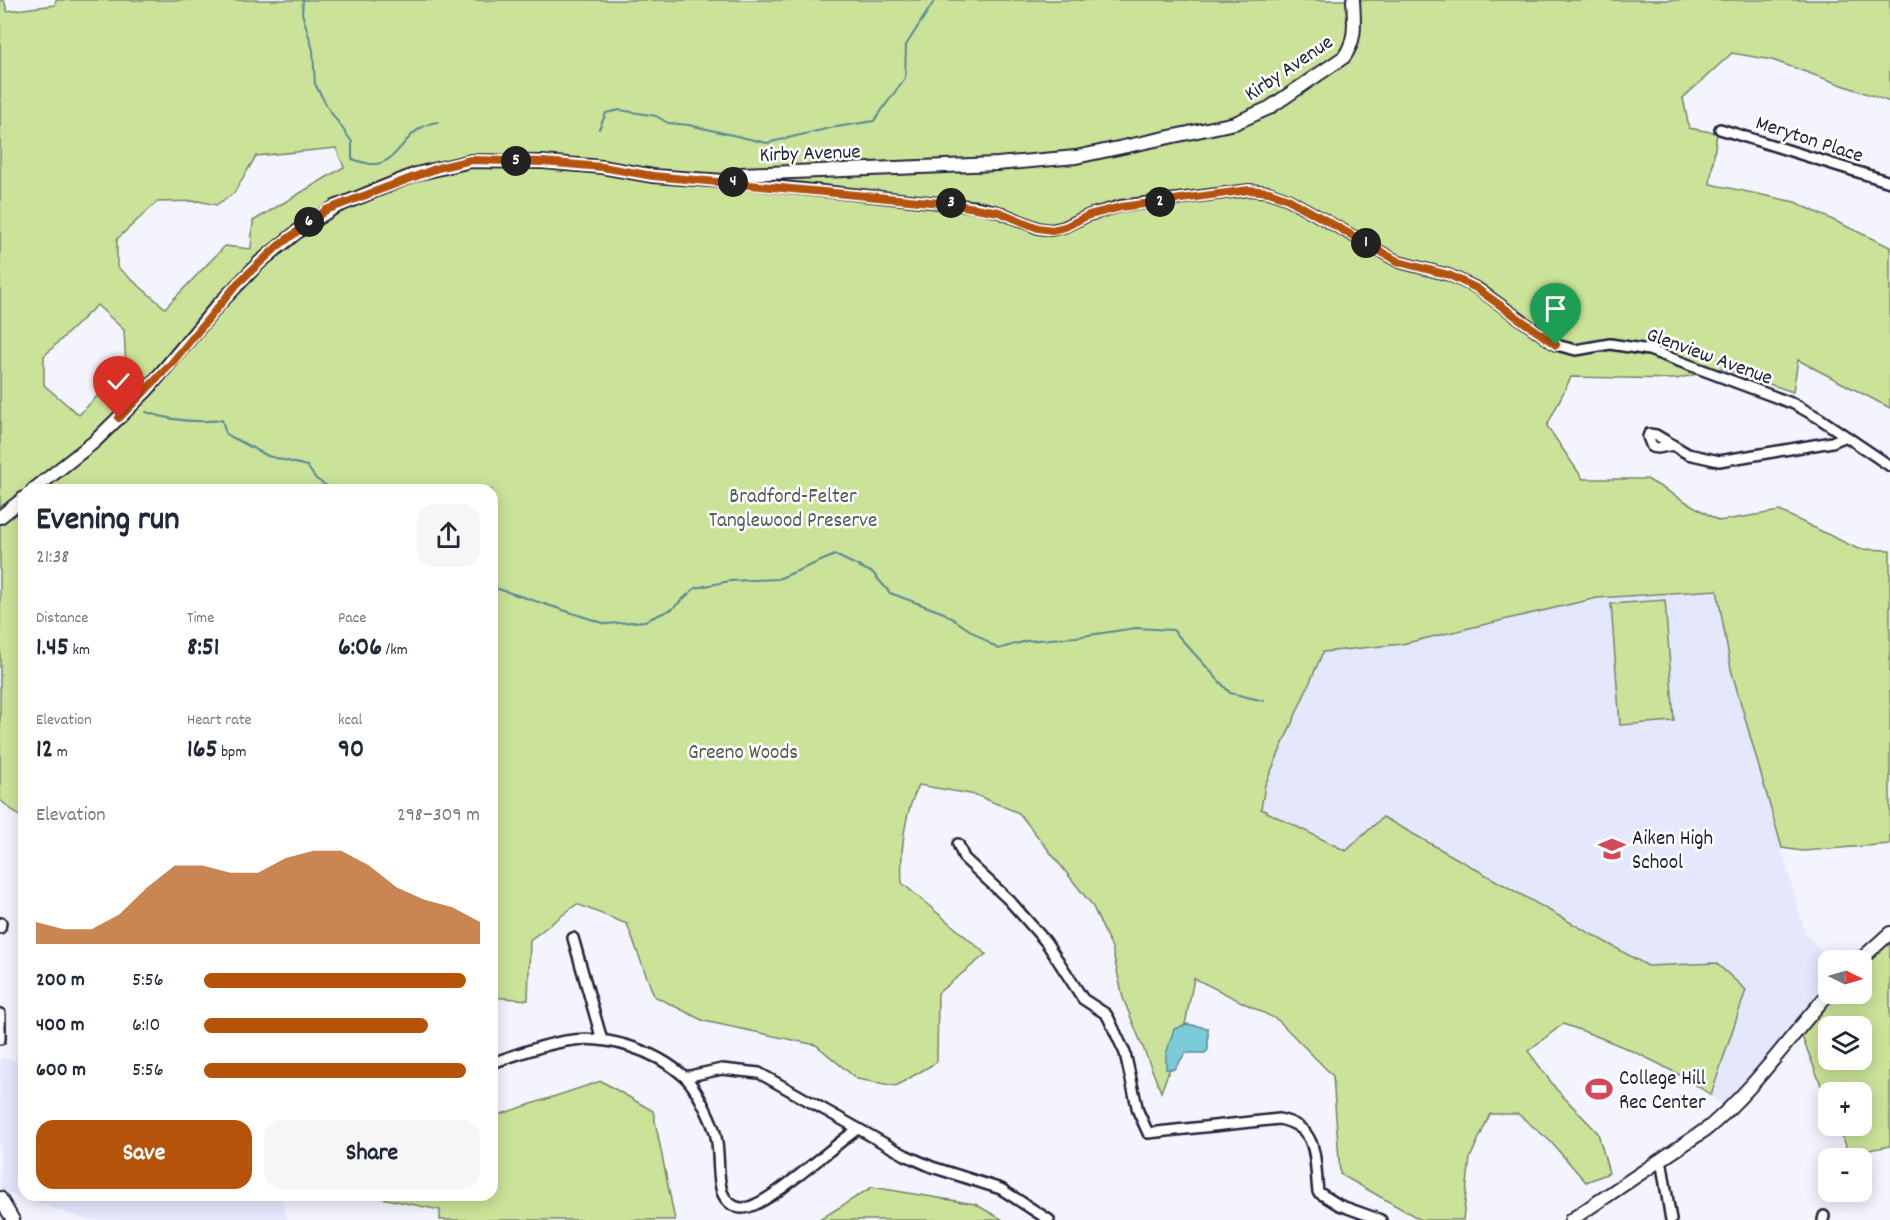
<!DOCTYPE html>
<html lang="en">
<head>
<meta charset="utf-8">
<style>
	:root { --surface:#fff; --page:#f6f6f7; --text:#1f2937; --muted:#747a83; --accent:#b45309 }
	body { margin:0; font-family:Dekko,sans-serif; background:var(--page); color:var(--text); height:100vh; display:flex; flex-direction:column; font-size:22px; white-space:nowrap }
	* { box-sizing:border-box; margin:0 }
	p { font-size:20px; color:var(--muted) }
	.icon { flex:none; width:33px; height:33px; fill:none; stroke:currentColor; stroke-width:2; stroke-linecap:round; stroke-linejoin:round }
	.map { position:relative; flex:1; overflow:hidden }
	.details { position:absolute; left:18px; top:484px; width:480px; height:717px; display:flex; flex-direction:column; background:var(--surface); border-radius:18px; box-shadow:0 3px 15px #0003 }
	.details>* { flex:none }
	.needle { width:39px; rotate:95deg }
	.buttons { position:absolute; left:1818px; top:950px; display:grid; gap:12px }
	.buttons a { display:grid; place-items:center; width:54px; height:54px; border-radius:12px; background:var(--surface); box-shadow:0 3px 15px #0003; font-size:30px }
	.pin { position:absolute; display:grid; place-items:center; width:51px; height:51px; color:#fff; margin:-62px -26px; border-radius:50% 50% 50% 0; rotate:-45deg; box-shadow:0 0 6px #0007 }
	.pin .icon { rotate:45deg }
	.km { position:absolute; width:30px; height:30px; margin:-15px; border-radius:50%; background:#222; color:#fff; font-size:16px; line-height:30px; text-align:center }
	.round { display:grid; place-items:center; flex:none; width:63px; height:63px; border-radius:18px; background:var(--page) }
	.overview { display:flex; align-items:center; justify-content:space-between; height:102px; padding:0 18px }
	h1 { font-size:33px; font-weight:700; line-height:45px }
	.stats { display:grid; grid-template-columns:repeat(3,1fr); gap:9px; height:102px; padding:6px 18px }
	.stats div { display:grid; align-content:center }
	.stats b { font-size:26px; font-weight:700 }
	.stats small { font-size:16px; font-weight:400 }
	.stats p { font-size:16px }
	.chart { height:168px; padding:12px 18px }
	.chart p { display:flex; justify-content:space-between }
	.chart svg { width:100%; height:108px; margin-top:6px; fill:var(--accent); opacity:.7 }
	.action { display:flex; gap:12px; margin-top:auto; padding:12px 18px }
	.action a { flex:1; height:69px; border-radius:18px; background:var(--accent); color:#fff; font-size:24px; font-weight:700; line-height:69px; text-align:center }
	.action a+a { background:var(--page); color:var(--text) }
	ul { padding:0 18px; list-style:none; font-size:20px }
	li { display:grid; grid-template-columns:96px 72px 1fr; align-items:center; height:45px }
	li i { height:15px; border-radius:8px; background:var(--accent) }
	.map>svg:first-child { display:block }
	.built { fill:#e5e7fd }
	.green { fill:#cae398; stroke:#76826a; stroke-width:1.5; fill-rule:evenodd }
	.water { fill:#7ccbd9; stroke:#58879a; stroke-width:1.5 }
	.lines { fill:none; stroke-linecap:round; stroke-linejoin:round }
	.stream { stroke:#58879a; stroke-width:2 }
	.street-casing { stroke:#22223b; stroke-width:14 }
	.secondary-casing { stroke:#22223b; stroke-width:16 }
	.street { stroke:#fff; stroke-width:9 }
	.secondary { stroke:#fff; stroke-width:12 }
	.route-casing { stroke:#fff; stroke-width:12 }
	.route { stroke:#b45309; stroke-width:8 }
	.labels { text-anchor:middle; stroke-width:5; stroke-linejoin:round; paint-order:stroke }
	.street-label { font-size:21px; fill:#22223b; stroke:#fff }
	.park-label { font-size:21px; fill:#545c57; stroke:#fff }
	.poi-label { font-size:21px; fill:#22223b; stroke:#fff; text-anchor:start }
</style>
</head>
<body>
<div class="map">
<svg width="1890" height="1220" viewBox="0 0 1890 1220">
	<rect width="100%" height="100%" fill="#f3f4fe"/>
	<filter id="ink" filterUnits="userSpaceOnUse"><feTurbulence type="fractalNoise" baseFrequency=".0167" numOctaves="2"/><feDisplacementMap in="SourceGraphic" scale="12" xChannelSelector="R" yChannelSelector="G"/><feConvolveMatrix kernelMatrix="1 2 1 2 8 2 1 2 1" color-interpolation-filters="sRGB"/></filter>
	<g filter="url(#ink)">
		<!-- built -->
		<g class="built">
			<path d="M1717,590l14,79 74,263 23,29 1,32 -101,117 -17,-15 35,-104 -30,-28 -68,3 -265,-149 -37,34 -91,-44 67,-155 80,-8 195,-46z"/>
			<path d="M0,1057l24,6v133h256l8,24h-200l-88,-30z"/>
		</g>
		<!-- green -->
		<g class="green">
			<path d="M0,0h4l3,11 48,-6 1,-5h1834v102l-118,-42 -40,-7 -49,45 6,30 28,5 -7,51 85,18 95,45v161l-92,-48 -5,32 -71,-24 -46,11 -105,-2 -24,49 36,53h64l72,42 61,-10 78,38 32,1v294l-87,7 -21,-3 -51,-179 -14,-79 -120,8 -195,46 -79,8 -58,133 -4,24 85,42 37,-34 265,149 68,-3 30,27 -35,105c-46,-32 -96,-53 -148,-71l-35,27 29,39 41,43 11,40 -23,9 -37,-42 -31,-26h-28l-20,44 -7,62h-42l-81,-46 -7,-98 -55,-56 -84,-42 -10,52 -23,62 -38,-94 -11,-50 -20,-43 -73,-92 -43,-18 -57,-10c-15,28 -19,67 -17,98l84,71 -48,39 -1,69 -41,24 -39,-7 -41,-34 -112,-24 -50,-25 -27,-72 -50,-20 -47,36 -2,60 -36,-3v-507h-468v330l-24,-20zM336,148l8,19 -91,54 -2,28 -26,-3 -60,62 -48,-41v-28l40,-37 41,-1 18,4 18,-12 22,-37zM97,305l27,25 2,36 -47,49 -35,-30v-29z"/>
			<path d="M1665,600l9,121 -54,4 -9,-121z"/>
			<path d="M1890,936v210l-41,8 -11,-29h24v-33h-34v11l-29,-74 30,-36h33v-33zM1828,1026h34v33h-34z"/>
			<path d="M601,1081l52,30 22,109h-235v-10l-68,-14h120v-79z"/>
			<path d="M872,1187l103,17 28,16h-184z"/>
		</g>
		<!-- water -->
		<path class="water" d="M1187,1024l21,4v22l-3,3h-19l-12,16h-8v-15l8,-25z"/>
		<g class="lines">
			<!-- stream -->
			<g class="stream">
				<path d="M303,0l-1,13 11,37 2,34 13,24 24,34v17c7,2 17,6 24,5 25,-3 29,-38 62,-42"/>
				<path d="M599,129l7,-16 14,-3 36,6 12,7 21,2 78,18 63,-15 44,-7 31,-43 1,-33 29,-45"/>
				<path d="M146,412c26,9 49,11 76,8l4,14 42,22 39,10 9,13 17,11"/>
				<path d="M492,587l114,37 39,-3 27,-12 23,-21 35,-7 48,-2 57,-24 38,18 17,20 54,20 54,36 28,-8 50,-4 60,-9 37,2 57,63 34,8"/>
			</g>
			<defs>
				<g id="street">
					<path d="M1720,129l170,53"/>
					<path d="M724,181l255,26 20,5 39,16 13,2 13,-3 25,-12 32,-9 128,-16 20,2 19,7 111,63 50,13 28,13 79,57 20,5 34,-6 39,6 145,54 25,14 71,48"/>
					<path d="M1673,445l-15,3 -6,-1 -4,-10 1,-3 7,1 32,19 31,7 113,-19 12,-5"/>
					<path d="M958,844l6,14 45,42 37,42 37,57 23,15 3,5 16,34 13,58 10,22 131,-14c41,8 35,40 39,73l21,13 42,15"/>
					<path d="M0,928l1,-5"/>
					<path d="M573,938l29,102"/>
					<path d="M0,1014v25"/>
					<path d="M492,1063c24,-8 49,-18 74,-22 40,-7 89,9 119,36 10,9 24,38 29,52 7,20 2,43 8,63 3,8 11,16 20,16 24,1 92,-64 116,-79"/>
					<path d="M685,1077l37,-8 37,4 146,82 27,12 69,22 48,31"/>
					<path d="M1661,1159l10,61"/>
					<path d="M1823,1220l1,-4"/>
				</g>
				<g id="secondary">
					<path d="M33,490l61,-48 53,-52 71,-85 42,-43 42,-34 33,-21 81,-33 55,-13 72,1 59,5 51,9 71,5 17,-7 256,-10 79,-7 159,-34 34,-15 75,-51c13,-18 10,-36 9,-57"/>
					<path d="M0,517l24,-19"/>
					<path d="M1860,960l30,-27"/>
					<path d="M0,1198l13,22"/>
					<path d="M1571,1220l137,-92c47,-40 80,-89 121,-135"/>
				</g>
			</defs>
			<!-- street casing -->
			<use href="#street" class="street-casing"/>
			<!-- secondary casing -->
			<use href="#secondary" class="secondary-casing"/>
			<!-- street -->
			<use href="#street" class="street"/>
			<!-- secondary -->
			<use href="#secondary" class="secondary"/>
		</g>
	</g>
	<g class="lines" filter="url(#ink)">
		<defs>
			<path id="route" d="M119,418l51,-53 68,-82 40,-37 48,-36 112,-42 33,-8 72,2 59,5 51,9 298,28 48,8 39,16 14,2 13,-3 24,-12 32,-8 128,-17 20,2 19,7 111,63 50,13 27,13 80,57"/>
		</defs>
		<!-- route casing -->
		<use href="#route" class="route-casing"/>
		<!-- route -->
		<use href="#route" class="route"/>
	</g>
	<!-- icons -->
	<defs>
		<symbol id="school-bare" viewBox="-9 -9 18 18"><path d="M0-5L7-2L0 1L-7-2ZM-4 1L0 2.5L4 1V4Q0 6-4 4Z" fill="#d1495b" stroke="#fff" stroke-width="2.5" paint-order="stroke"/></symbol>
		<symbol id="stadium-bare" viewBox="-9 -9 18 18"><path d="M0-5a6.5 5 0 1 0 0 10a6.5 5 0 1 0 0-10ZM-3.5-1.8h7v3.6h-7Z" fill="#d1495b" stroke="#fff" stroke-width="2.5" paint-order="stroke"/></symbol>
	</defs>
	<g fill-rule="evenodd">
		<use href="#school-bare" x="1593" y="830" width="38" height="38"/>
		<use href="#stadium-bare" x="1580" y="1070" width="38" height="38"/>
	</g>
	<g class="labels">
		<!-- street labels -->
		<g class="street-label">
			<text transform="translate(1288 67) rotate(-34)" y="7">Kirby Avenue</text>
			<text transform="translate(1810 138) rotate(18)" y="7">Meryton Place</text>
			<text transform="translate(810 152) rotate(-2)" y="7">Kirby Avenue</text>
			<text transform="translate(1710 355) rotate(20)" y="7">Glenview Avenue</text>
		</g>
		<!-- park labels -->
		<g class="park-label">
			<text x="793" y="502">Bradford-Felter<tspan x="793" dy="24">Tanglewood Preserve</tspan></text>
			<text x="743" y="758">Greeno Woods</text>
		</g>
		<!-- poi labels -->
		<g class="poi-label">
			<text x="1632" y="844">Aiken High<tspan x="1632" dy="24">School</tspan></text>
			<text x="1619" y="1084">College Hill<tspan x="1619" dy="24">Rec Center</tspan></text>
		</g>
	</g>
</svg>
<div class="buttons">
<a><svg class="needle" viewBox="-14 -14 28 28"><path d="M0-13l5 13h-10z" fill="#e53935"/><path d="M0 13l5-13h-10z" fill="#747a83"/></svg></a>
<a><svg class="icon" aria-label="layers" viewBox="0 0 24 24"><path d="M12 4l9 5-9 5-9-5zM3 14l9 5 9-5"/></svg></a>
<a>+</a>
<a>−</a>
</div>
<div class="pin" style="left:1556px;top:345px;background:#1e9e55"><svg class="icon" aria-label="arrive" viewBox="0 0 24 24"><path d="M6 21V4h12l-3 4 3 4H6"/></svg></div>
<div class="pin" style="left:119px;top:418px;background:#d93025"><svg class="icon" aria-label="check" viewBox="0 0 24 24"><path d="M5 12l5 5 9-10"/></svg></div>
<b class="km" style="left:1366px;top:243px">1</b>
<b class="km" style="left:1160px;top:202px">2</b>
<b class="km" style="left:951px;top:203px">3</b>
<b class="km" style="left:733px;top:182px">4</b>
<b class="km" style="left:516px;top:161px">5</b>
<b class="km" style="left:309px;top:222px">6</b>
<section class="details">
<div class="overview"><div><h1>Evening run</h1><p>21:38</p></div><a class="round"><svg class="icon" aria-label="share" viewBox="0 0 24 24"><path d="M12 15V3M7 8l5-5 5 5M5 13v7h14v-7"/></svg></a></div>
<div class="stats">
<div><p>Distance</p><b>1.45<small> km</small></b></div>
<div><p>Time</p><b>8:51</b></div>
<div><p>Pace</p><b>6:06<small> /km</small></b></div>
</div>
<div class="stats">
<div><p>Elevation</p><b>12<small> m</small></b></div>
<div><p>Heart rate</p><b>165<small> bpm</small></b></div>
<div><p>kcal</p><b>90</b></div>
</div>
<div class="chart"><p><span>Elevation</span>298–309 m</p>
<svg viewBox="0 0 160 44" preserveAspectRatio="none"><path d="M0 44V35L10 38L20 38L30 32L40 21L50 12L60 12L70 15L80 15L90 9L100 6L110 6L120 12L130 21L140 26L150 29L160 35V44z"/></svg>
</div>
<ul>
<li><b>200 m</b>5:56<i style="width:95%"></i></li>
<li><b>400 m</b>6:10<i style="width:81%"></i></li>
<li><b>600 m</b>5:56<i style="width:95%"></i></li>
</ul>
<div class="action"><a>Save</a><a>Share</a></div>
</section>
</div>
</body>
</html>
